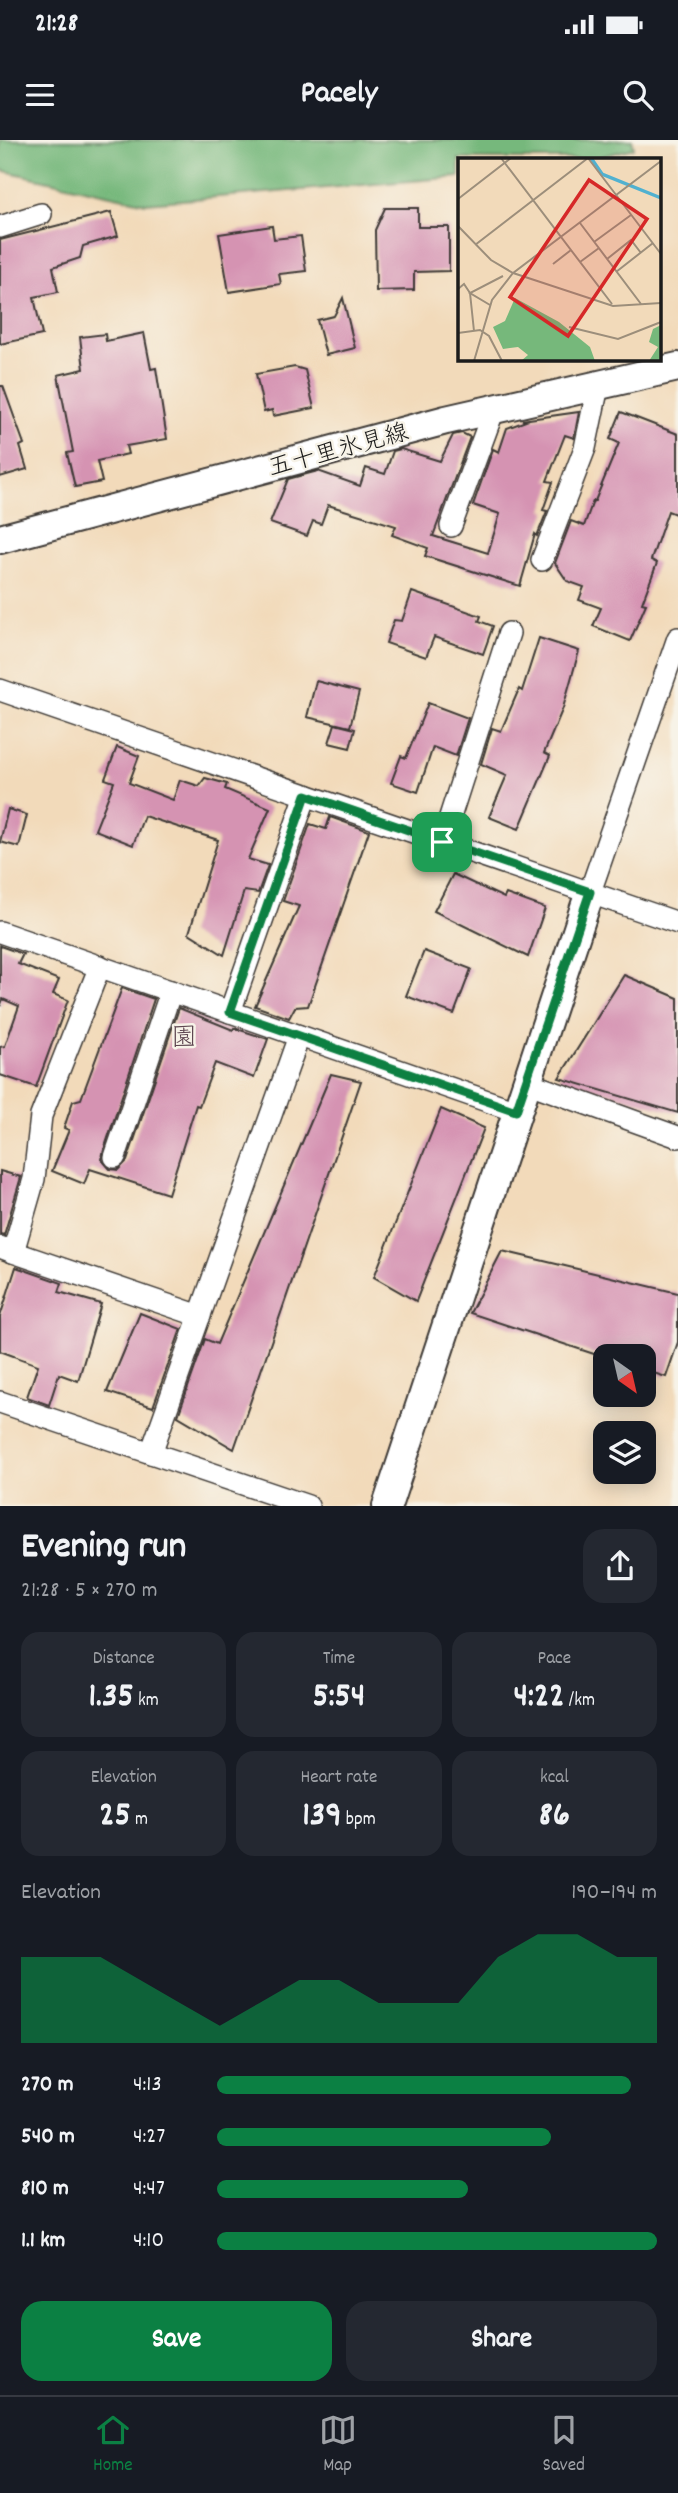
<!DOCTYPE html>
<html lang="en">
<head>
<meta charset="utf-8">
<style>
	:root { --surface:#171b24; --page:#242831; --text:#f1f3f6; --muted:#9ea1a6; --line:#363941; --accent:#0b8043 }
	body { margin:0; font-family:Dekko,"Klee One",sans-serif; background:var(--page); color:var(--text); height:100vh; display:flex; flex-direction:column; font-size:26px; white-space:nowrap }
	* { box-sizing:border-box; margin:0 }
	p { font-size:23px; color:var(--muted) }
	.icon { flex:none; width:38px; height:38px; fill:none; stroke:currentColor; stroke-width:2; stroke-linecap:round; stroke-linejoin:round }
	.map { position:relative; height:1366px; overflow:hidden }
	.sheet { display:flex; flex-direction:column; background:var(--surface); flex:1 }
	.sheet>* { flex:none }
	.needle { width:46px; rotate:146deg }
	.buttons { position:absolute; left:593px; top:1204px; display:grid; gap:14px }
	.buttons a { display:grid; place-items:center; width:63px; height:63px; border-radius:14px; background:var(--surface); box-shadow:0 4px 18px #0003; font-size:35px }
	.pin { position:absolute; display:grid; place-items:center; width:60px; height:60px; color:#fff; margin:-30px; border-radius:14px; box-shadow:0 4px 10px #0006 }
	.round { display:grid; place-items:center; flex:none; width:74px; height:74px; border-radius:21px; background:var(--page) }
	.summary { display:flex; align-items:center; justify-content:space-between; height:119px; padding:0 21px }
	h1 { font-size:38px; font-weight:800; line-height:52px }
	.figures { display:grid; grid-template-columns:repeat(3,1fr); gap:10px; height:119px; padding:7px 21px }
	.figures div { display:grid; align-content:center; border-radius:18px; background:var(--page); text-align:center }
	.figures b { font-size:35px; font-weight:800 }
	.figures small { font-size:19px; font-weight:400 }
	.figures p { font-size:19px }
	.chart { height:196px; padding:14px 21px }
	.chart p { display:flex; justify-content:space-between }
	.chart svg { width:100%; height:126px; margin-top:7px; fill:var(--accent); opacity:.7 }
	.cta { display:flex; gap:14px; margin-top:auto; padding:14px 21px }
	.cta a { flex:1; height:80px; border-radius:21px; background:var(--accent); color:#fff; font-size:28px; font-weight:800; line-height:80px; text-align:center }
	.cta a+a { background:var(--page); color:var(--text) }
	ul { padding:0 21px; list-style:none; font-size:23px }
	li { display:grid; grid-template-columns:112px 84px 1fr; align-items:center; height:52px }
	li i { height:18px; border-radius:9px; background:var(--accent) }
	.status { display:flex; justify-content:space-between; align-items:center; height:49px; padding:0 35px; background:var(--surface); direction:ltr }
	.status svg { height:19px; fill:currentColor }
	header { display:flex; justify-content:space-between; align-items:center; height:91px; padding:0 21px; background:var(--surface); font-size:32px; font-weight:800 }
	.dock { display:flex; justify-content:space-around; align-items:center; height:98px; border-top:2px solid var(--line); background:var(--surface); font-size:19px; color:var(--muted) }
	.dock a { display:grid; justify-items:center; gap:4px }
	.dock .on { color:var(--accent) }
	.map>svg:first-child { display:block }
	.forest { fill:#76b87b; stroke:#496a4c; stroke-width:2 }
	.building { fill:#d593b2 }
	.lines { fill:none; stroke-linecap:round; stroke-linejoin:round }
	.street-casing { stroke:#3c3834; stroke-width:24 }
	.secondary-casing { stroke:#3c3834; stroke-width:32 }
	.street { stroke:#fff; stroke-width:21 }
	.secondary { stroke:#fff; stroke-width:28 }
	.route-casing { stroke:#fff; stroke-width:14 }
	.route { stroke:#0b8043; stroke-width:9 }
	.labels { text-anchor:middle; stroke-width:5; stroke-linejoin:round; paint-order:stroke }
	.street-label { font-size:24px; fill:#1c1c1c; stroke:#f7f3e8 }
	.neighbourhood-label { font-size:26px; fill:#5d4650; stroke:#f7f3e8 }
	.inset-river { fill:none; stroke:#51b1d0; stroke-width:3.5 }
	.inset-road { fill:none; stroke:#9c8e7b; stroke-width:2 }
	.view { fill:#d62828; fill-opacity:0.15; stroke:#d62828; stroke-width:3.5 }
	.inset-edge { fill:none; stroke:#1c1c1c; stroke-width:3.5 }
</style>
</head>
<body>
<div class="status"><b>21:28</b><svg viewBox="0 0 49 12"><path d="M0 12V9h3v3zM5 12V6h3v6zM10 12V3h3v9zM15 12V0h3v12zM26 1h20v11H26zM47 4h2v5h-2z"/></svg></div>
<header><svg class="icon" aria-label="menu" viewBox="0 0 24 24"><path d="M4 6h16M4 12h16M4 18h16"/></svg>Pacely<svg class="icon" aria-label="search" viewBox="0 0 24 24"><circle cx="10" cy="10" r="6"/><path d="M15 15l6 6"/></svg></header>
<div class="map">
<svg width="678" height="1366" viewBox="0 0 678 1366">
	<rect width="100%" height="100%" fill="#f7f3e8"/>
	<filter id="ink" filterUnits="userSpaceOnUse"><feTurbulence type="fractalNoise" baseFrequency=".0143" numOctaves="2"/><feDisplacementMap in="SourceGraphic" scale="14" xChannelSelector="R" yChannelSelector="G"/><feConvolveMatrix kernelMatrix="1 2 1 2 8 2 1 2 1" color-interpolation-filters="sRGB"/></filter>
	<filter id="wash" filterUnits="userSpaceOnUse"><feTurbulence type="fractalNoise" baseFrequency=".00686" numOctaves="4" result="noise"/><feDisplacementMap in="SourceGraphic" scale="28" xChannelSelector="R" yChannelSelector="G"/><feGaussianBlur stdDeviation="1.57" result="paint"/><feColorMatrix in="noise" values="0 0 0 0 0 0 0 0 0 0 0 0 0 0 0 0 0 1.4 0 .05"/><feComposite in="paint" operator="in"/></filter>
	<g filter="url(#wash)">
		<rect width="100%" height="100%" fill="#f2daba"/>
		<!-- forest -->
		<path class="forest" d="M0,0h632l2,8 -43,11h-132v18l-313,26 -146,-33z"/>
		<g id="blocks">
			<!-- building -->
			<g class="building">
				<path d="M385,68h33v19h31v44l-35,1v18l-38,1 -1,-61z"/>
				<path d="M111,72l7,24 -35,10 -3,12 -27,9 5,25 -24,5 8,38 -42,9v-104z"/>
				<path d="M272,86l2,13 27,-3 5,35 -27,3 2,10 -52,8 -10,-58z"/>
				<path d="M343,158l12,50 -29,7 -9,-35 17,-4z"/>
				<path d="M144,193l7,36 5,-1 11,71 -41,7 2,8 -31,7 5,21 -27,5 -8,-34 6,-1 -15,-77 26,-6 -4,-32 25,-3 1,7z"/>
				<path d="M295,227l10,3 9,38 -41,8 -1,-6 -8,2 -8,-38z"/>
				<path d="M0,246h3l21,58 -4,2 7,23 -27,8z"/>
				<path d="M579,272l-5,26 -9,-3 -18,46 6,1 -10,28 4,1 -10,25 -2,-2 -15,52 -95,-30 3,-8 -36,-13 4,-9 -68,-21 -7,19 -8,-3 -6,15 -37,-13 18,-44 30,-8 42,15 6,-18 19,6 8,-23 8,-2 39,12 13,-26 9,-2 8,4 -37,99 55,17 12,-39 -27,-9 20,-56 6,3 8,-24 19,-7 -4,-1z"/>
				<path d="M621,272l57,22v81l-10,-4 -17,49 6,3 -15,40 4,1 -16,37 -37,-15 8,-18 -22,-8 5,-13 -17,-6 -12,-18 16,-42 13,5 9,-25h2l24,-58 -9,-4z"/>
				<path d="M412,452l69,24 -2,5 14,5 -10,28 -49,-17 -8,20 -40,-14 8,-23 8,1z"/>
				<path d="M539,498l40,13 -16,57 -19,45 6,3 -31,73 -30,-12 18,-42 -26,-11 11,-36 9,3 18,-42 3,2z"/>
				<path d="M316,541l43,11 -9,35 -43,-10z"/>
				<path d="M428,563l40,15 -12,38 -23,-9 -15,45 -27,-9 10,-27 5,2z"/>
				<path d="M335,584l20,5 -5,19 -21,-5z"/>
				<path d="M117,607l22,9 -10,27 44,17 7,-20 19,6 6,-8 22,6 -2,5 45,19 -22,51 20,6 -10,28 -14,-2 -20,64 -35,-22 29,-93 -74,-24 -11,29 -38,-15 19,-48 -9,-3z"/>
				<path d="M8,669l19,6 -8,32 -19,-5z"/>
				<path d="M330,677l39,14 -61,175 -13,1 -6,11 -34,-12 44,-100 -16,-5 27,-77 16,5z"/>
				<path d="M453,734l51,24 2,-4 39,14 -17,49 -94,-46z"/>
				<path d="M0,806l23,8 -5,10 41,16 -6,14 15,6 -32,87 -36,-12v-28l5,-1 14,-40 -16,-7 -3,8z"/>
				<path d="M424,811l47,18 -17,45 -48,-18z"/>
				<path d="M624,835l54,23v115l-119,-35z"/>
				<path d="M122,848l32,11 -51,154 -1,7 8,9 8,1 9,-9 52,-153 54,22 1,-2 34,11 -14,39 -39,-15 -16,43 -3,-1 -28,89 -78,-25 -6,15 -32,-13 17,-41 -5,-2 9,-27 8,-2z"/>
				<path d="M331,934l30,7 -127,368 -56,-33 27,-77 12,5z"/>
				<path d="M441,969l43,19 -68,173 -42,-24z"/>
				<path d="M0,1031l21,6 -17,58 -4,-1z"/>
				<path d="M502,1111l176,42v49l-12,35 -22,-7v-14l-38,2 -136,-45z"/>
				<path d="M16,1127l46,16 -3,9 42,12 -23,77 -19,-7 -10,31 -22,-8 11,-32 -38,-14v-34z"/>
				<path d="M140,1173l41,16 -28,78 -46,-15z"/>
			</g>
		</g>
	</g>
	<g filter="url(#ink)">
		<use href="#blocks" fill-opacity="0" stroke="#3c3834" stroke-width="2"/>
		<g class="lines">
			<defs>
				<g id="street">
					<path d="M0,87l41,-13"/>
					<path d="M451,386l43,-117"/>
					<path d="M542,420l43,-112 13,-62"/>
					<path d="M0,550l678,233"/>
					<path d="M442,702l67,-209"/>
					<path d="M590,752l88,-254"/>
					<path d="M0,792l516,179"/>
					<path d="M230,872l76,-217"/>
					<path d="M526,942l152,55"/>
					<path d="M115,1017l56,-166"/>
					<path d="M0,1107l13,5 21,-73 7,-63 59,-150"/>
					<path d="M13,1112l187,64"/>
					<path d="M0,1262l308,104"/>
					<path d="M151,1313l148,-417"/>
				</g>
				<g id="secondary">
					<path d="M0,399l446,-119 232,-53"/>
					<path d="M387,1366l203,-614"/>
				</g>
			</defs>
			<!-- street casing -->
			<use href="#street" class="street-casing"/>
			<!-- secondary casing -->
			<use href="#secondary" class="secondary-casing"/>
			<!-- street -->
			<use href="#street" class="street"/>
			<!-- secondary -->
			<use href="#secondary" class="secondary"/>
		</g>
	</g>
	<g class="lines" filter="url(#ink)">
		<defs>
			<path id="route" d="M306,655l284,97 -74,219 -286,-99z"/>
		</defs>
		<!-- route casing -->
		<use href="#route" class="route-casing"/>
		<!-- route -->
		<use href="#route" class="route"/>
	</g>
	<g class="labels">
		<!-- street labels -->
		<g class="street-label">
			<text transform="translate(338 309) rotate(-15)" y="8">五十里氷見線</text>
		</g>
		<!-- neighbourhood labels -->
		<g class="neighbourhood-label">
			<text x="184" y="905">園</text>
		</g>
	</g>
	<!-- overview -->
	<g transform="translate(458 18)">
		<rect width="203" height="203" fill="#f2daba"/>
		<path d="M57,140l44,24 31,25 5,14h-74l7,-6 -10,-8 -15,2 -10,-22 12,-6zM203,167v36h-12l9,-14 -9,-5 4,-13z" fill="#76b87b"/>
		<path class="inset-river" d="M133,0l11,16 59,24"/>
		<path class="inset-road" d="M43,0l111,146M130,0l73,96M0,41l53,-41M122,65l61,81M0,68l33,34 22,13 148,-112M136,84l37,-27M17,87l113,-87M149,101l24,-19 10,13M122,104l19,-14M95,106l18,-14M158,114l37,-29M0,131l6,-5 6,9 4,38M32,147l-20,-12 33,-17M111,169l49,12 43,-17M0,175l22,-3 9,6 13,25M16,203l18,-61 21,-27 100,33 48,-3"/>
		<path class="view" d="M131,22l58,39 -79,117 -58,-39z"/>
		<rect width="203" height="203" class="inset-edge"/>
	</g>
</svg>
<div class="buttons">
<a><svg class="needle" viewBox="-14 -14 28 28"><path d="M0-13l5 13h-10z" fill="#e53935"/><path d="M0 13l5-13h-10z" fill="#9ea1a6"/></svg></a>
<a><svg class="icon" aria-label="layers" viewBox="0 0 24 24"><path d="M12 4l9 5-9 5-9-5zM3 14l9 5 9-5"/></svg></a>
</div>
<div class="pin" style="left:442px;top:702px;background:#1e9e55"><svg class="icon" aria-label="arrive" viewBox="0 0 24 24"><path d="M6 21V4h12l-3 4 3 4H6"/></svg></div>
</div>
<section class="sheet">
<div class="summary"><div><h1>Evening run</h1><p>21:28 · 5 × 270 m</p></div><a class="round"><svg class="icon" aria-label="share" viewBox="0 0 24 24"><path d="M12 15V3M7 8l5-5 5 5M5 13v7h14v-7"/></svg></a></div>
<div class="figures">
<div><p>Distance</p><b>1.35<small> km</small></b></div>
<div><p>Time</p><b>5:54</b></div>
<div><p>Pace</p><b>4:22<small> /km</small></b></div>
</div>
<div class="figures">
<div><p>Elevation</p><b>25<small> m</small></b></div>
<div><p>Heart rate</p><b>139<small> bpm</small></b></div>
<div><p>kcal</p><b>86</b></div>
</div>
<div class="chart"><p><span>Elevation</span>190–194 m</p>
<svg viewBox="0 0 160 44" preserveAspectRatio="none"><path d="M0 44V14L10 14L20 14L30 22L40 30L50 38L60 30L70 22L80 22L90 30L100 30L110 30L120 14L130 6L140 6L150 14L160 14V44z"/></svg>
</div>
<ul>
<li><b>270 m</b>4:13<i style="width:94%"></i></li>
<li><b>540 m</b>4:27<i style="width:76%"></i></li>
<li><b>810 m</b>4:47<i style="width:57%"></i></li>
<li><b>1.1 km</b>4:10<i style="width:100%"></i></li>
</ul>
<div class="cta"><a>Save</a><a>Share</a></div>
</section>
<nav class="dock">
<a class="on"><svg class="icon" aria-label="home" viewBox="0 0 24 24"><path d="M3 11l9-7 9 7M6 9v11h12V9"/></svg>Home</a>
<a><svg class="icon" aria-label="map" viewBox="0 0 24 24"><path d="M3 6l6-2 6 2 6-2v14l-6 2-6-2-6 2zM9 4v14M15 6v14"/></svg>Map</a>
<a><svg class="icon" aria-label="saved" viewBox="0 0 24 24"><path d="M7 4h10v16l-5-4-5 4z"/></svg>Saved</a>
</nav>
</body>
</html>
